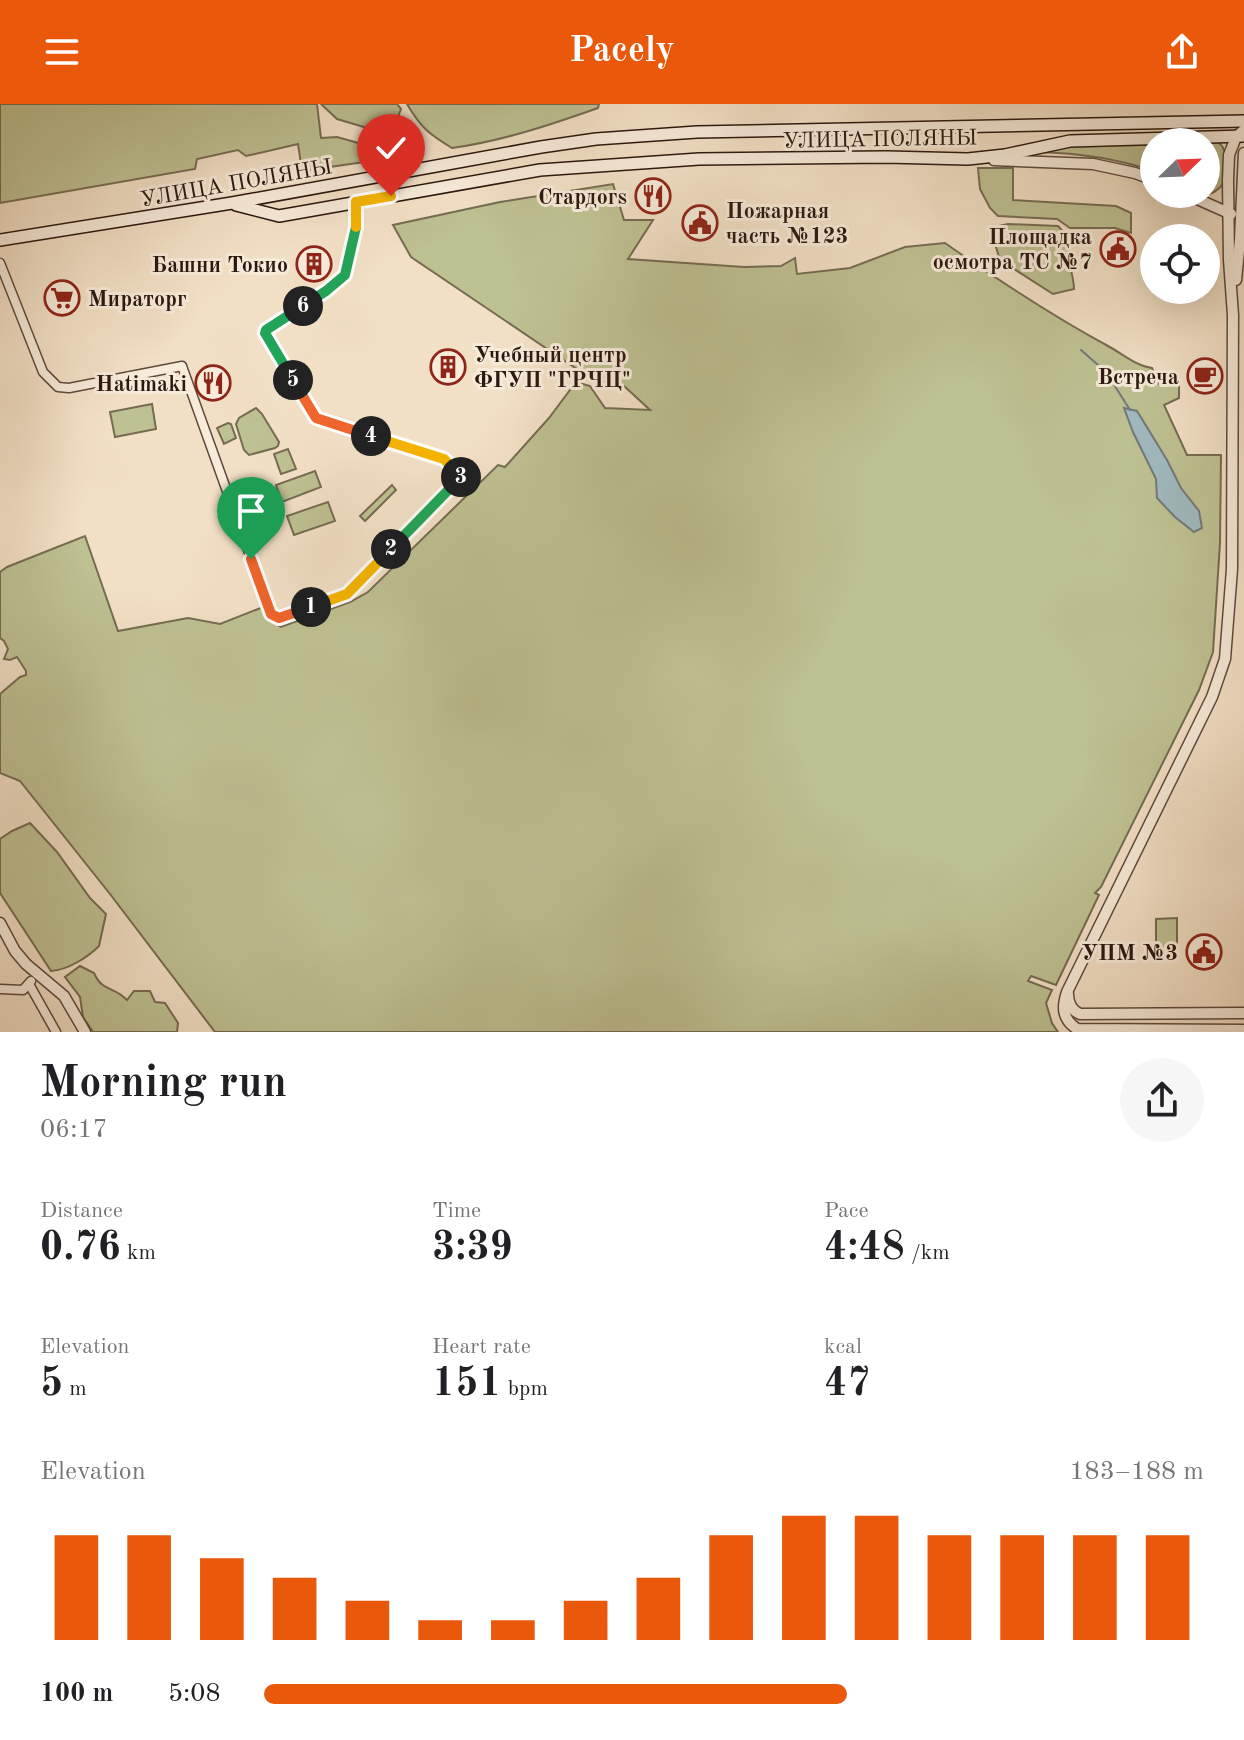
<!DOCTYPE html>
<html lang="en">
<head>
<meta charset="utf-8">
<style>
	:root { --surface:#fff; --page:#f6f6f6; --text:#202124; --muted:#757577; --accent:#ea580c }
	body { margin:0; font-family:"Old Standard TT",serif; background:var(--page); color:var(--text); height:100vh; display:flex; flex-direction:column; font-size:30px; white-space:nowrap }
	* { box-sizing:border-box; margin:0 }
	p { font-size:26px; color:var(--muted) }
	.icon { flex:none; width:44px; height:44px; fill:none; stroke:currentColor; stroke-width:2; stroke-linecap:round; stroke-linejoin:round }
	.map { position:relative; height:928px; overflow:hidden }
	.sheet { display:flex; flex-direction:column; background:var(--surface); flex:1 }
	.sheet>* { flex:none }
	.needle { width:52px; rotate:67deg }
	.tools { position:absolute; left:1140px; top:24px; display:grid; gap:16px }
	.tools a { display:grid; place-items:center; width:80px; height:80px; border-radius:50%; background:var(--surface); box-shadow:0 8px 32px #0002; font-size:40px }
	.pin { position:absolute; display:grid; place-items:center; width:68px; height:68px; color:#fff; margin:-82px -34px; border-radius:50% 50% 50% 0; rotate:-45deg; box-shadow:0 0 8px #0007 }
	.pin .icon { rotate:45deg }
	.km { position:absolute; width:40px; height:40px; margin:-20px; border-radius:50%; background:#222; color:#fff; font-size:22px; line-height:40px; text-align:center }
	.round { display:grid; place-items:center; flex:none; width:84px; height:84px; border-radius:42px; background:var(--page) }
	.summary { display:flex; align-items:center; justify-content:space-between; height:136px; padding:0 40px }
	h1 { font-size:44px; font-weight:700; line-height:60px }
	.metrics { display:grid; grid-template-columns:repeat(3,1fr); gap:12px; height:136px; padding:8px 40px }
	.metrics div { display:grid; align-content:center }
	.metrics b { font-size:40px; font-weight:700 }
	.metrics small { font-size:22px; font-weight:400 }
	.metrics p { font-size:22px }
	.chart { height:224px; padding:16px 40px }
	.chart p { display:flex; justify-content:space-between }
	.chart svg { width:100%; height:144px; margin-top:8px; stroke:var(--accent); stroke-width:6 }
	ul { padding:0 40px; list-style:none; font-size:26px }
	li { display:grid; grid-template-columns:128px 96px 1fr; align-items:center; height:60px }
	li i { height:20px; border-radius:10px; background:var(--accent) }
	header { display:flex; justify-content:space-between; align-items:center; height:104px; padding:0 40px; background:var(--accent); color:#fff; font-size:36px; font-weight:700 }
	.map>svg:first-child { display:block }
	.green { fill:#bec192; stroke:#756c51; stroke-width:2 }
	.water { fill:#a0bac0; stroke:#72797a; stroke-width:2 }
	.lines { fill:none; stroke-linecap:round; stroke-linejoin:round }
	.stream { stroke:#72797a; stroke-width:2 }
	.minor-casing { stroke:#5e4a3e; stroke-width:11 }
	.tertiary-casing { stroke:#5e4a3e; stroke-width:13 }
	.secondary-casing { stroke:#2c1810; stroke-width:14 }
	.minor { stroke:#f7ebda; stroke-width:8 }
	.tertiary { stroke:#f7ebda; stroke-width:10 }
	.secondary { stroke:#f7ebda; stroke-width:11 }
	.split-1-casing { stroke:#fff; stroke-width:16 }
	.split-2-casing { stroke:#fff; stroke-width:16 }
	.split-3-casing { stroke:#fff; stroke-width:16 }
	.split-4-casing { stroke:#fff; stroke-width:16 }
	.split-5-casing { stroke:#fff; stroke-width:16 }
	.split-6-casing { stroke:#fff; stroke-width:16 }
	.split-7-casing { stroke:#fff; stroke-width:16 }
	.split-8-casing { stroke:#fff; stroke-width:16 }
	.split-1 { stroke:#f0652b; stroke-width:10 }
	.split-2 { stroke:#f5b400; stroke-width:10 }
	.split-3 { stroke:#22a559; stroke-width:10 }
	.split-4 { stroke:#f5b400; stroke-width:10 }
	.split-5 { stroke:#f0652b; stroke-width:10 }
	.split-6 { stroke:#22a559; stroke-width:10 }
	.split-7 { stroke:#22a559; stroke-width:10 }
	.split-8 { stroke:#f5b400; stroke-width:10 }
	.labels { text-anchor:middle; stroke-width:6; stroke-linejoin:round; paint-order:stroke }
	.street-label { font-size:22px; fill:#2c1810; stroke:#f7ebda }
	.poi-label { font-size:22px; font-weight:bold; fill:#2c1810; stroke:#f7ebda; text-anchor:end }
</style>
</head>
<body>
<header><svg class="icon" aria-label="menu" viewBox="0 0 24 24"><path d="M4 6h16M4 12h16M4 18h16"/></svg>Pacely<svg class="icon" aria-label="share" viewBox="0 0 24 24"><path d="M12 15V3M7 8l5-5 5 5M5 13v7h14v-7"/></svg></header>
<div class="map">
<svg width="1244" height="928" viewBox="0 0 1244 928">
	<rect width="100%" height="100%" fill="#f2e0c6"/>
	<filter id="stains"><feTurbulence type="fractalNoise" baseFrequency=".0025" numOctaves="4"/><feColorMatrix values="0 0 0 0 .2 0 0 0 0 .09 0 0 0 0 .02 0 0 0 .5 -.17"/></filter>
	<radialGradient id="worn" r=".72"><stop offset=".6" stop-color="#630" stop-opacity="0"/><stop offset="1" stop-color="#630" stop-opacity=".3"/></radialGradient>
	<!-- green -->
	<g class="green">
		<path d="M0,0h317l4,34 16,-1 68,19 -103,15 -4,-27 -52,12 -8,-6 -41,9 -2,10 -195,34z"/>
		<path d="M321,0h76l4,5 -10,26 -54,-16z"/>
		<path d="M407,0h192l-1,4c-48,17 -96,33 -146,40 -23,-14 -31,-20 -45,-44z"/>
		<path d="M1161,37c12,0 49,-3 58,2 9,5 8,34 3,42 -4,6 -10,8 -16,10l-3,-1h3v-52h-52v29c-39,-13 -76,-18 -116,-19l25,-7z"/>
		<path d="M978,64h35v32l103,6 15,7v20l-16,-5h-45l-13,-9 -59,-3 -8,-8 -10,-19z"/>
		<path d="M613,80l11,36h29l-25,39 116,8 37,-1 14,-8 2,16 53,-6 55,-21 40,-4c53,37 106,72 163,103 15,8 28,20 44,22l7,16 20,-1v15l-15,7 23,50h34l-1,88 -7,109 -14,38 -98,197 -6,6 4,2 -43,90 -25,-9 -3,5 24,9 -6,13 6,20 6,9h-843l-105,-138 -90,-113 -20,-8v-79l20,-17 6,-2v-4l-9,-14 -7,3 -6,-1 4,-10 -4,-8 -4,-3v-66l7,-5 78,-31 33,95 70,-13 32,6 43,-17 4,12 14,8 69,-25 18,-10 130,-127 7,2 44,-49 27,-36 14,4 15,22 45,2 -26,-24 -31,-6 -182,-123 -18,-32 107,-23z"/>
		<path d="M1008,120l50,2c19,20 8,21 13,43 1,8 3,12 3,20l-21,5 -53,-34 -10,-32z"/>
		<path d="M152,300l4,25 -41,8 -5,-25z"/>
		<path d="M256,304l6,6 17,28 -1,4 -3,2 -26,7 -5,-5 -8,-26 3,-6z"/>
		<path d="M228,319l3,1 5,14 -12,6 -7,-16z"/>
		<path d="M288,345l8,20 -15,5 -7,-20z"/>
		<path d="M315,367l6,16 -39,15 -6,-17z"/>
		<path d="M392,381l4,5 -31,31 -5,-5z"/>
		<path d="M328,398l7,19 -41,14 -7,-19z"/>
		<path d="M30,719l27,29 33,46 16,16 -7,32c-11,11 -31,24 -48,25l-51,-78v-54l12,-8z"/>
		<path d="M1177,814v31h-21v-30z"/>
		<path d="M80,862l14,7c8,19 20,13 33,27l7,-9h16l5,11 10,1 13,20 -1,9h-84l-10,-15 -3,-20 -15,-20z"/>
	</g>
	<!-- water -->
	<path class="water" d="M1124,304l13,3 30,49 14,28 18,23 3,17 -8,4 -19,-15 -18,-19 -1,-19 -23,-47z"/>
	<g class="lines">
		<!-- stream -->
		<path class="stream" d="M1081,246l25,22 24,38"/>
		<defs>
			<g id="minor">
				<path d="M0,159l43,109 15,15 11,1 113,-22 89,248 8,4 68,-24 115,-116 -18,-19 -128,-41 -51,-85 1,-3 60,-39 19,-16 10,-40 2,-18 -1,-15"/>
				<path d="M29,880l27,48"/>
				<path d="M0,885l23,1 8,-9"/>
			</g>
			<g id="tertiary">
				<path d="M1244,26l-8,7 -7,18 -1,25 1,80 4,55 -1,254 -7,90 -13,38 -145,295c-5,15 -5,27 10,37l167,1"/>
				<path d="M994,56l99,4 42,9 19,7"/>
				<path d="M1186,90l45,20"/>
				<path d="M1236,176l4,-40 4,-87"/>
				<path d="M0,819l15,28 11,13 38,32 21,36"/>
				<path d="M1068,890c0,9 3,16 12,20l164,-1"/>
			</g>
			<g id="secondary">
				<path d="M236,101l43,11 261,-46 159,-11 187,-2 82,2 37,-4 65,-14 174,-5"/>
				<path d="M0,136l232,-37 309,-56 55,-8 101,-7 547,-11"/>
			</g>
		</defs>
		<!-- minor casing -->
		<use href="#minor" class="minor-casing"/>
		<!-- tertiary casing -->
		<use href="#tertiary" class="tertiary-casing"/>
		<!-- secondary casing -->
		<use href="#secondary" class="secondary-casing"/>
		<!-- minor -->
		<use href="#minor" class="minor"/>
		<!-- tertiary -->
		<use href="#tertiary" class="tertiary"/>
		<!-- secondary -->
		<use href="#secondary" class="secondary"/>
	</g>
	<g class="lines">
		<defs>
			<path id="split-1" d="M251,455l20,55 8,4 32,-11"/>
			<path id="split-2" d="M311,503l36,-13 44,-45"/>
			<path id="split-3" d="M391,445l70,-72"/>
			<path id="split-4" d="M371,332l73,23 17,18"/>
			<path id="split-5" d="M293,276l23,38 55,18"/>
			<path id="split-6" d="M293,276l-28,-47 1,-3 37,-24"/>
			<path id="split-7" d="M303,202l23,-15 19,-16 11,-48"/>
			<path id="split-8" d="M356,123v-25l35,-6"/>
		</defs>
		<!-- split-1 casing -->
		<use href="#split-1" class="split-1-casing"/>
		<!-- split-2 casing -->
		<use href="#split-2" class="split-2-casing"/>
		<!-- split-3 casing -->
		<use href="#split-3" class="split-3-casing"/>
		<!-- split-4 casing -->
		<use href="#split-4" class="split-4-casing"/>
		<!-- split-5 casing -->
		<use href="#split-5" class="split-5-casing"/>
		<!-- split-6 casing -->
		<use href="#split-6" class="split-6-casing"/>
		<!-- split-7 casing -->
		<use href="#split-7" class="split-7-casing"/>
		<!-- split-8 casing -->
		<use href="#split-8" class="split-8-casing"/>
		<!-- split-1 -->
		<use href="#split-1" class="split-1"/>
		<!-- split-2 -->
		<use href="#split-2" class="split-2"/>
		<!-- split-3 -->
		<use href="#split-3" class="split-3"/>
		<!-- split-4 -->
		<use href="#split-4" class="split-4"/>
		<!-- split-5 -->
		<use href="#split-5" class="split-5"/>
		<!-- split-6 -->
		<use href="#split-6" class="split-6"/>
		<!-- split-7 -->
		<use href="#split-7" class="split-7"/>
		<!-- split-8 -->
		<use href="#split-8" class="split-8"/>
	</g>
	<!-- icons -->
	<defs>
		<symbol id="restaurant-ring" viewBox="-11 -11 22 22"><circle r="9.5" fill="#f7ebda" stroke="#8f2418" stroke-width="1.5"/><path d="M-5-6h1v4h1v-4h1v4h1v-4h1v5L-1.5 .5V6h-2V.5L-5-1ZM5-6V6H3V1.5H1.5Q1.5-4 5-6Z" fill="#8f2418"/></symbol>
		<symbol id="civic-ring" viewBox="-11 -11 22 22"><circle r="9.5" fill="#f7ebda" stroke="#8f2418" stroke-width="1.5"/><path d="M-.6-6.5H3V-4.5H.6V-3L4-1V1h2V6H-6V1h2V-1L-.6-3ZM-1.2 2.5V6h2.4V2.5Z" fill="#8f2418"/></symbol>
		<symbol id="building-ring" viewBox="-11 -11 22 22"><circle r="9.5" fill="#f7ebda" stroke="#8f2418" stroke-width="1.5"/><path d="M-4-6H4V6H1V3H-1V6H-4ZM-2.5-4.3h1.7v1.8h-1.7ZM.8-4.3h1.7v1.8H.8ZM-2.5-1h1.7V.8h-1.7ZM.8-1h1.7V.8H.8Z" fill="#8f2418"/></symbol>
		<symbol id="supermarket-ring" viewBox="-11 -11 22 22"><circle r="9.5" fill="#f7ebda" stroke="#8f2418" stroke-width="1.5"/><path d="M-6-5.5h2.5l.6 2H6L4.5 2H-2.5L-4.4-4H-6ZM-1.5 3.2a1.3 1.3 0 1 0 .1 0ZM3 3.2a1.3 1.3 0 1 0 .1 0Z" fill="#8f2418"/></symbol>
		<symbol id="cafe-ring" viewBox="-11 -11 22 22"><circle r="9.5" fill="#f7ebda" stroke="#8f2418" stroke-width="1.5"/><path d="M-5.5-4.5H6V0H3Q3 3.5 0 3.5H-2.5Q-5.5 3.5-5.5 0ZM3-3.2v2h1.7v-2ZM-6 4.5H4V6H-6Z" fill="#8f2418"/></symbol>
	</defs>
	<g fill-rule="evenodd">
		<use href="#restaurant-ring" x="633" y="72" width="40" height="40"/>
		<use href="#civic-ring" x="680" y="99" width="40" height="40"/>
		<use href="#civic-ring" x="1098" y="125" width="40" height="40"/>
		<use href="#building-ring" x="294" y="140" width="40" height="40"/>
		<use href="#supermarket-ring" x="42" y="174" width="40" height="40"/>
		<use href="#building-ring" x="428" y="243" width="40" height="40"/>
		<use href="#cafe-ring" x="1185" y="252" width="40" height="40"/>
		<use href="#restaurant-ring" x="193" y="259" width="40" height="40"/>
		<use href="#civic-ring" x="1184" y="828" width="40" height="40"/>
	</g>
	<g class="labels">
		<!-- street labels -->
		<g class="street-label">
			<text transform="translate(880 34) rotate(-1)" y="8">УЛИЦА ПОЛЯНЫ</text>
			<text transform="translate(236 78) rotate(-10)" y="8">УЛИЦА ПОЛЯНЫ</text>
		</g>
		<!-- poi labels -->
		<g class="poi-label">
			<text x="627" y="100">Стардогs</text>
			<text x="726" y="114" text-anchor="start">Пожарная<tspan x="726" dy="25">часть №123</tspan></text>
			<text x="1092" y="140">Площадка<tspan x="1092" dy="25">осмотра ТС №7</tspan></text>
			<text x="288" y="168">Башни Токио</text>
			<text x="88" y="202" text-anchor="start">Мираторг</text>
			<text x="474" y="258" text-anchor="start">Учебный центр<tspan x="474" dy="25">ФГУП "ГРЧЦ"</tspan></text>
			<text x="1179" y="280">Встреча</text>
			<text x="187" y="287">Hatimaki</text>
			<text x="1178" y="856">УПМ №3</text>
		</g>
	</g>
	<rect width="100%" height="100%" filter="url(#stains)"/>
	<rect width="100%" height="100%" fill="url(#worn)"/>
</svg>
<div class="tools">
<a><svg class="needle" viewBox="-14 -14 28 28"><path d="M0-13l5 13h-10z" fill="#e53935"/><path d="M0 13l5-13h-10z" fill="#757577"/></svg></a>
<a><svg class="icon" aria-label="locate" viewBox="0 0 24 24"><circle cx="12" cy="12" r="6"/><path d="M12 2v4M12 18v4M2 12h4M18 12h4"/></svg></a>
</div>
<div class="pin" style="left:251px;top:455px;background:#1e9e55"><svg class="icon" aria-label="arrive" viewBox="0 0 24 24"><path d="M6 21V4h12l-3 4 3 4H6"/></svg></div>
<div class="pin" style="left:391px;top:92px;background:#d93025"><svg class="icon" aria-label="check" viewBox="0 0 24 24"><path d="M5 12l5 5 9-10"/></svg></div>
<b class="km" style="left:311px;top:503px">1</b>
<b class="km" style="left:391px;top:445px">2</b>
<b class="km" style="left:461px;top:373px">3</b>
<b class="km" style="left:371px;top:332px">4</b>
<b class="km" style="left:293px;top:276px">5</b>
<b class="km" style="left:303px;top:202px">6</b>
</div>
<section class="sheet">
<div class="summary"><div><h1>Morning run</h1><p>06:17</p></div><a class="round"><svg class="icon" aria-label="share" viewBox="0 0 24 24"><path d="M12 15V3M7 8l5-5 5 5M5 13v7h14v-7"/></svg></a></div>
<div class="metrics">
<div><p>Distance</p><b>0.76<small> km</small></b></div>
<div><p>Time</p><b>3:39</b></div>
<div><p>Pace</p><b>4:48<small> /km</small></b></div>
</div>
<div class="metrics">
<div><p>Elevation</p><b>5<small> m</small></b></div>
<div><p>Heart rate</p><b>151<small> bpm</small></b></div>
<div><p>kcal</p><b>47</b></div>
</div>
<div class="chart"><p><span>Elevation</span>183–188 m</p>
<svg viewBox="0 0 160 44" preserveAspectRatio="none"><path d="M5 44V12M15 44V12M25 44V19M35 44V25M45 44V32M55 44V38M65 44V38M75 44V32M85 44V25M95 44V12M105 44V6M115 44V6M125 44V12M135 44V12M145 44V12M155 44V12"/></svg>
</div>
<ul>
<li><b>100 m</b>5:08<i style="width:62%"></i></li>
</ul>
</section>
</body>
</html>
